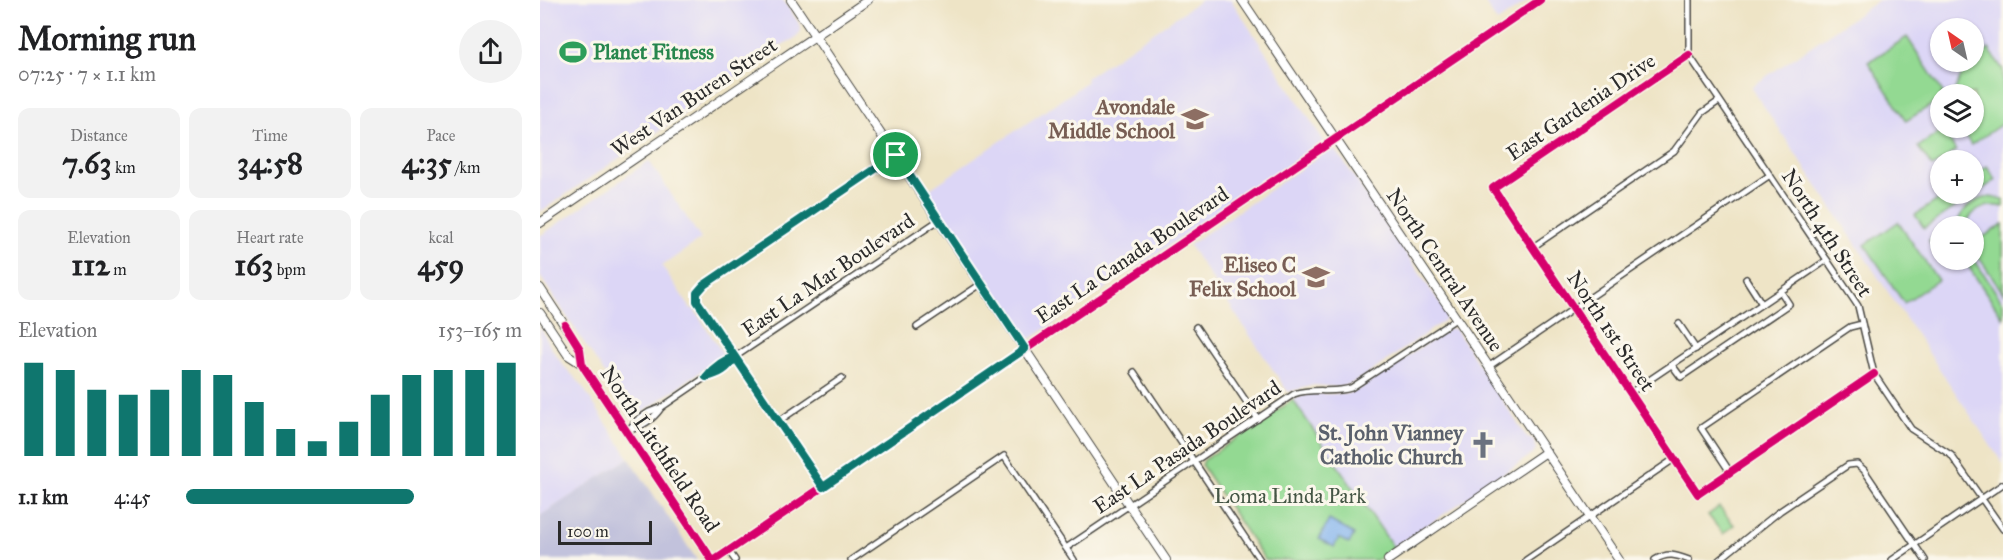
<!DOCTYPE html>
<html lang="en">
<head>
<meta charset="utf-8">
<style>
	:root { --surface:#fff; --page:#f2f2f2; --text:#202124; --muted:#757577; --accent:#0f766e }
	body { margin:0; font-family:"IM FELL Great Primer",serif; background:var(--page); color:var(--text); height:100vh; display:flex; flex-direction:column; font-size:22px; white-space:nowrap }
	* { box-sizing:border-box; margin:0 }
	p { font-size:20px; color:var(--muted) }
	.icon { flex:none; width:33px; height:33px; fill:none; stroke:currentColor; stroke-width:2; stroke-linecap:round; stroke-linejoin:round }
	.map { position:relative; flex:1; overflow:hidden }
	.sheet { display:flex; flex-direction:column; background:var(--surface); width:540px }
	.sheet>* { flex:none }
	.needle { width:39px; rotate:326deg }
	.fabs { position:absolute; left:1390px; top:18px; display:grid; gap:12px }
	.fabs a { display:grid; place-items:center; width:54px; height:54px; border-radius:50%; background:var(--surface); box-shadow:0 2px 4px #0004; font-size:30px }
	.scale { position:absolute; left:18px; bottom:15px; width:94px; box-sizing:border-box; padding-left:6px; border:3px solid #2b2b2b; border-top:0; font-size:16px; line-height:21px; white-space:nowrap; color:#2b2b2b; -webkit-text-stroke:4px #fbf7ec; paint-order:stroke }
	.pin { position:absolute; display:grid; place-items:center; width:51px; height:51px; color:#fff; margin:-26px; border:3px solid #fff; border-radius:50%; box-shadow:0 2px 6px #0007 }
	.round { display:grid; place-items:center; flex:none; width:63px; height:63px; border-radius:32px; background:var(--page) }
	.headline { display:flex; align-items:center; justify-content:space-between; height:102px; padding:0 18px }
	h1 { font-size:33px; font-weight:800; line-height:45px }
	.stats { display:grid; grid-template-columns:repeat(3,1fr); gap:9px; height:102px; padding:6px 18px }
	.stats div { display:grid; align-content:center; border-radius:12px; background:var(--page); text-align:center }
	.stats b { font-size:30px; font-weight:800 }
	.stats small { font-size:16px; font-weight:400 }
	.stats p { font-size:16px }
	.chart { height:168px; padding:12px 18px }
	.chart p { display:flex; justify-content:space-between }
	.chart svg { width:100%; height:108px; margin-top:6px; stroke:var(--accent); stroke-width:6 }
	ul { padding:0 18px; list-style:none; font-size:20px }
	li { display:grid; grid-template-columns:96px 72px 1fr; align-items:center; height:45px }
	li i { height:15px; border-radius:8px; background:var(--accent) }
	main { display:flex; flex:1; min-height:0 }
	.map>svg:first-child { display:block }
	.built { fill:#dcd6f6; fill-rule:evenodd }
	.industrial { fill:#c2c2dc }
	.green { fill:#93d992; stroke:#5f825e; stroke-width:1.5 }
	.water { fill:#82b3ee; stroke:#566f8c; stroke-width:1.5 }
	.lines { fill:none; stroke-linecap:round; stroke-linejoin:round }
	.street-casing { stroke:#484742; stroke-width:8 }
	.secondary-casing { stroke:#484742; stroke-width:10 }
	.primary-casing { stroke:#484742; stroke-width:10 }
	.street { stroke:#fff; stroke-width:5 }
	.secondary { stroke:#fff; stroke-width:8 }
	.primary { stroke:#fff; stroke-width:8 }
	.cycleway-casing { stroke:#fbf7ec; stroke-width:11 }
	.cycleway { stroke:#d6006c; stroke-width:8 }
	.route-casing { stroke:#fff; stroke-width:12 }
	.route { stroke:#0f766e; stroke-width:8 }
	.labels { text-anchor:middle; stroke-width:6; stroke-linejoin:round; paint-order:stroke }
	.leisure-label { font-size:21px; font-weight:bold; fill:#27864d; stroke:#fbf7ec; text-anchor:start }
	.street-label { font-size:21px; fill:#2b2b2b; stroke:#fbf7ec }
	.education-label { font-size:21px; font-weight:bold; fill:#785e54; stroke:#fbf7ec; text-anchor:end }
	.worship-label { font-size:21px; font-weight:bold; fill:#5b616d; stroke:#fbf7ec; text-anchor:end }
	.park-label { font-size:21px; fill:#455645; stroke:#fbf7ec }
</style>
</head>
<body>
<main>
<section class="sheet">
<div class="headline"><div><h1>Morning run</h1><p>07:25 · 7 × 1.1 km</p></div><a class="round"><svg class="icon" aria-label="share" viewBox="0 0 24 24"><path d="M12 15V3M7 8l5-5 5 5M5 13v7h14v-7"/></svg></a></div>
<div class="stats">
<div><p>Distance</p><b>7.63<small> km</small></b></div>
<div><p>Time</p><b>34:58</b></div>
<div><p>Pace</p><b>4:35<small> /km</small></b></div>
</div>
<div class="stats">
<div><p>Elevation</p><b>112<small> m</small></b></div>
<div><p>Heart rate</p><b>163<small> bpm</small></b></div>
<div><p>kcal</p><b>459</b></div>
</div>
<div class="chart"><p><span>Elevation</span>153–165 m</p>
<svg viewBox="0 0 160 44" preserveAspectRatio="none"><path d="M5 44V6M15 44V9M25 44V17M35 44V19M45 44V17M55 44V9M65 44V11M75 44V22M85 44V33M95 44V38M105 44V30M115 44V19M125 44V11M135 44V9M145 44V9M155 44V6"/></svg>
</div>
<ul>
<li><b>1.1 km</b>4:45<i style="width:68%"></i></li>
</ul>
</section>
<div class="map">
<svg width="1463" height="560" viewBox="0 0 1463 560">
	<rect width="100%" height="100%" fill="#fbf7ec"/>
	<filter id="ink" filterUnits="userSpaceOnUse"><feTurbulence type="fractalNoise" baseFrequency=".0167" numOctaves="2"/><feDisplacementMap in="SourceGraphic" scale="12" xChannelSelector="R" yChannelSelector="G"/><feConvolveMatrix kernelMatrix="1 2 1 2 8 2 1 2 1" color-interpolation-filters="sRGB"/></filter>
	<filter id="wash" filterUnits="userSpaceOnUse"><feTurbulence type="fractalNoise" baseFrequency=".008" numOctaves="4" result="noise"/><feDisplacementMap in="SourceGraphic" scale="24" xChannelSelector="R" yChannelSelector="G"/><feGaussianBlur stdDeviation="1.35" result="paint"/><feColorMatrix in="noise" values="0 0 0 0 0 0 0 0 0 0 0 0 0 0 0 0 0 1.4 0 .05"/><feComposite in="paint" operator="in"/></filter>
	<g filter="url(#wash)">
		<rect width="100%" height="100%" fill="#eee4c6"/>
		<!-- built -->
		<g class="built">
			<path d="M0,0h243l15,22 3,9 -5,7 -23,11 -30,20 -15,15 -188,128z"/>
			<path d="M661,0h30l93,141 -292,197 -6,1 -99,-148 143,-97 17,-13 -1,-3z"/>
			<path d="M943,0h46l-32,22z"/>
			<path d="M1339,0h124v464l-252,-377zM1401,28h33v34h-33zM1401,94h33v34h-33zM1401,160h33v34h-33zM1401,226h33v34h-33z"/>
			<path d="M790,149h3l7,7 106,156 1,4 -2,4 -80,56 -15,8 -13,3 -23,-2 -26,7 -99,-147z"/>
			<path d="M109,161l52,78 -39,27 29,43 2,-1 31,47 -90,63 -94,-142v-40z"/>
			<path d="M0,326l10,20 13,19 17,18 49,75 -89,58z"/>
			<path d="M910,328l6,2 71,108 7,2 2,10 -2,3 -140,95 -101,-148 8,-4 10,-2h35l14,-6z"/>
		</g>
		<!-- industrial -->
		<path class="industrial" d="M89,458l68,102h-157v-44z"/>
		<!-- green -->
		<g class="green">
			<path d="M1367,37l37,57h-3v5l-35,22 -38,-59z"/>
			<path d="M1449,49l14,21v53l-32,22 -11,-17h14v-34h-21l12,-26z"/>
			<path d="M1403,130l13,21 -24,16 -14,-20z"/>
			<path d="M1447,166l9,14 -72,48 -9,-13 32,-21h27v-19z"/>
			<path d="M1449,197l14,2v8c-17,-4 -32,3 -38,19h-9c5,-16 16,-26 33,-29z"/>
			<path d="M1358,222l40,58 -34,23 -39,-58z"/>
			<path d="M1463,224v69l-29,-43v-7z"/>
			<path d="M1401,233v26l-12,-18z"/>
			<path d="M1434,259l29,44v15l-39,-58z"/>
			<path d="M753,400l101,148 -17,12h-112l-61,-91 -2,-4 2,-5z"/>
			<path d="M1179,507l15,18 -11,9 -15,-19z"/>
		</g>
		<!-- water -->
		<path class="water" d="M789,520l25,14 -5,10 -10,-6 -5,9 -15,-8z"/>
	</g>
	<g filter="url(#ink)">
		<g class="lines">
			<defs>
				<g id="street">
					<path d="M1149,0v55l169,251 16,68 37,55 40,26 52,74"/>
					<path d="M1149,55l-196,133 205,306 176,-120"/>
					<path d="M993,247l141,-96 28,-38 17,-12"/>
					<path d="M1206,279l16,25"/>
					<path d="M1139,324l17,25"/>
					<path d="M377,327l64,-43"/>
					<path d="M656,327l62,92"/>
					<path d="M1132,365l9,12 108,-73 -8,-12"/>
					<path d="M948,367l282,-192"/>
					<path d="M594,372l126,188"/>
					<path d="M166,377c13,-3 22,-8 29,-20"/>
					<path d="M1090,393l197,-133"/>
					<path d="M239,421l63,-43"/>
					<path d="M88,431c14,-5 24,-10 33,-23"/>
					<path d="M87,432l10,-12 12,-8 13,-5 44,-30 8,-9 12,-8 9,-3 204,-137"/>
					<path d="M1190,472l-29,-44 149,-101 12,-3"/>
					<path d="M283,487l-126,-186v-8l7,-8 191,-130"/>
					<path d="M526,548l228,-154c19,-7 38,0 57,-6l105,-69"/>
					<path d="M188,550l7,10"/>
					<path d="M175,560l825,-560"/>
					<path d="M311,560l153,-104 70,104"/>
					<path d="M986,560l148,-101"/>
					<path d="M1115,560c13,-8 21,-5 34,0"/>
					<path d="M1179,560l61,-49 68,-46 9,-1 7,6 61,90"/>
					<path d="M1352,560l111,-76"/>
				</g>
				<g id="secondary">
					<path d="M251,0l375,560"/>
					<path d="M702,0l377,560"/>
					<path d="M0,288l40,61 2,15 3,5 127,191"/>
					<path d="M0,313l28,42 14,9"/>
					<path d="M848,560l158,-108"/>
				</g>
				<path id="primary" d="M0,223l328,-223"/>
			</defs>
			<!-- street casing -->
			<use href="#street" class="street-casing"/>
			<!-- secondary casing -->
			<use href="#secondary" class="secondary-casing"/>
			<!-- primary casing -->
			<use href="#primary" class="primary-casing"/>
			<!-- street -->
			<use href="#street" class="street"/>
			<!-- secondary -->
			<use href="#secondary" class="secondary"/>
			<!-- primary -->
			<use href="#primary" class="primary"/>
			<defs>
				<g id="cycleway">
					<path d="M1149,55l-196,133 205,306 176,-120"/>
					<path d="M25,325l15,24 2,15 3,5 127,191"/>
					<path d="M175,560l825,-560"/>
				</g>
			</defs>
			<!-- cycleway casing -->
			<use href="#cycleway" class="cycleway-casing"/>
			<!-- cycleway -->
			<use href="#cycleway" class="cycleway"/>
		</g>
	</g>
	<g class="lines" filter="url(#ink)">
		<defs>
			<path id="route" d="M356,155l-192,130 -7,8v8l38,56c-13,3 -21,10 -29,20 13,-3 22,-8 29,-20l88,130 202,-138 -129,-194"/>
		</defs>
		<!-- route casing -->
		<use href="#route" class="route-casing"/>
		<!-- route -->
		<use href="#route" class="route"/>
	</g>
	<!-- icons -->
	<defs>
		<symbol id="stadium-bare" viewBox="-9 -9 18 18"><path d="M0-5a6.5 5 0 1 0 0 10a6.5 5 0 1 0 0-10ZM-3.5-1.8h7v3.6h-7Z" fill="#2e9e5b" stroke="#fbf7ec" stroke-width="2.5" paint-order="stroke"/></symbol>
		<symbol id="school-bare" viewBox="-9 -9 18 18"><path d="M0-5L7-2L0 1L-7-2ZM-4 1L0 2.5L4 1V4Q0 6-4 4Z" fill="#8d6e63" stroke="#fbf7ec" stroke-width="2.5" paint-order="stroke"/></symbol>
		<symbol id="church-bare" viewBox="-9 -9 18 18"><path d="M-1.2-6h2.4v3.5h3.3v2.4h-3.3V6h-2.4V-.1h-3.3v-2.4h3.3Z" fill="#6b7280" stroke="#fbf7ec" stroke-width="2.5" paint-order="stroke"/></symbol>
	</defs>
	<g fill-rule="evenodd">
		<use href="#stadium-bare" x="14" y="33" width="38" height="38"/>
		<use href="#school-bare" x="636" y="100" width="38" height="38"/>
		<use href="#school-bare" x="757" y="258" width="38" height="38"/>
		<use href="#church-bare" x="924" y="426" width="38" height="38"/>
	</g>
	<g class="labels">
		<!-- leisure labels -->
		<g class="leisure-label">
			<text x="53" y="59">Planet Fitness</text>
		</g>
		<!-- street labels -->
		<g class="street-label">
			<text transform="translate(154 97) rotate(-34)" y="7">West Van Buren Street</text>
			<text transform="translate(1041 107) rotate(-34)" y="7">East Gardenia Drive</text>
			<text transform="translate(1287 233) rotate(57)" y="7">North 4th Street</text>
			<text transform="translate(592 255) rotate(-34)" y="7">East La Canada Boulevard</text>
			<text transform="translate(905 270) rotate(56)" y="7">North Central Avenue</text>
			<text transform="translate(288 275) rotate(-34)" y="7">East La Mar Boulevard</text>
			<text transform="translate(1071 331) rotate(56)" y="7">North 1st Street</text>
			<text transform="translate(647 447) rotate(-34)" y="7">East La Pasada Boulevard</text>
			<text transform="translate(120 449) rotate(56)" y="7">North Litchfield Road</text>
		</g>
		<!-- education labels -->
		<g class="education-label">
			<text x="635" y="114">Avondale<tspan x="635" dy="24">Middle School</tspan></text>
			<text x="756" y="272">Eliseo C<tspan x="756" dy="24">Felix School</tspan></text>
		</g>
		<!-- worship labels -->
		<g class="worship-label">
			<text x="923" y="440">St. John Vianney<tspan x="923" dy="24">Catholic Church</tspan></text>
		</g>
		<!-- park labels -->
		<g class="park-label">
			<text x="750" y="503">Loma Linda Park</text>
		</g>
	</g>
</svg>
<div class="fabs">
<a><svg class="needle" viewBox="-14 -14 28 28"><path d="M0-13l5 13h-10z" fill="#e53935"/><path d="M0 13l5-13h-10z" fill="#757577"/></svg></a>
<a><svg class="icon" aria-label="layers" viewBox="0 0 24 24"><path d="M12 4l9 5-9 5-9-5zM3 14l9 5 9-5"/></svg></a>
<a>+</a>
<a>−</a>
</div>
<div class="scale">100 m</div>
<div class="pin" style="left:356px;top:155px;background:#1e9e55"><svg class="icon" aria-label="arrive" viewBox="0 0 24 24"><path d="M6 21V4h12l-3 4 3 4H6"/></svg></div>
</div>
</main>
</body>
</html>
